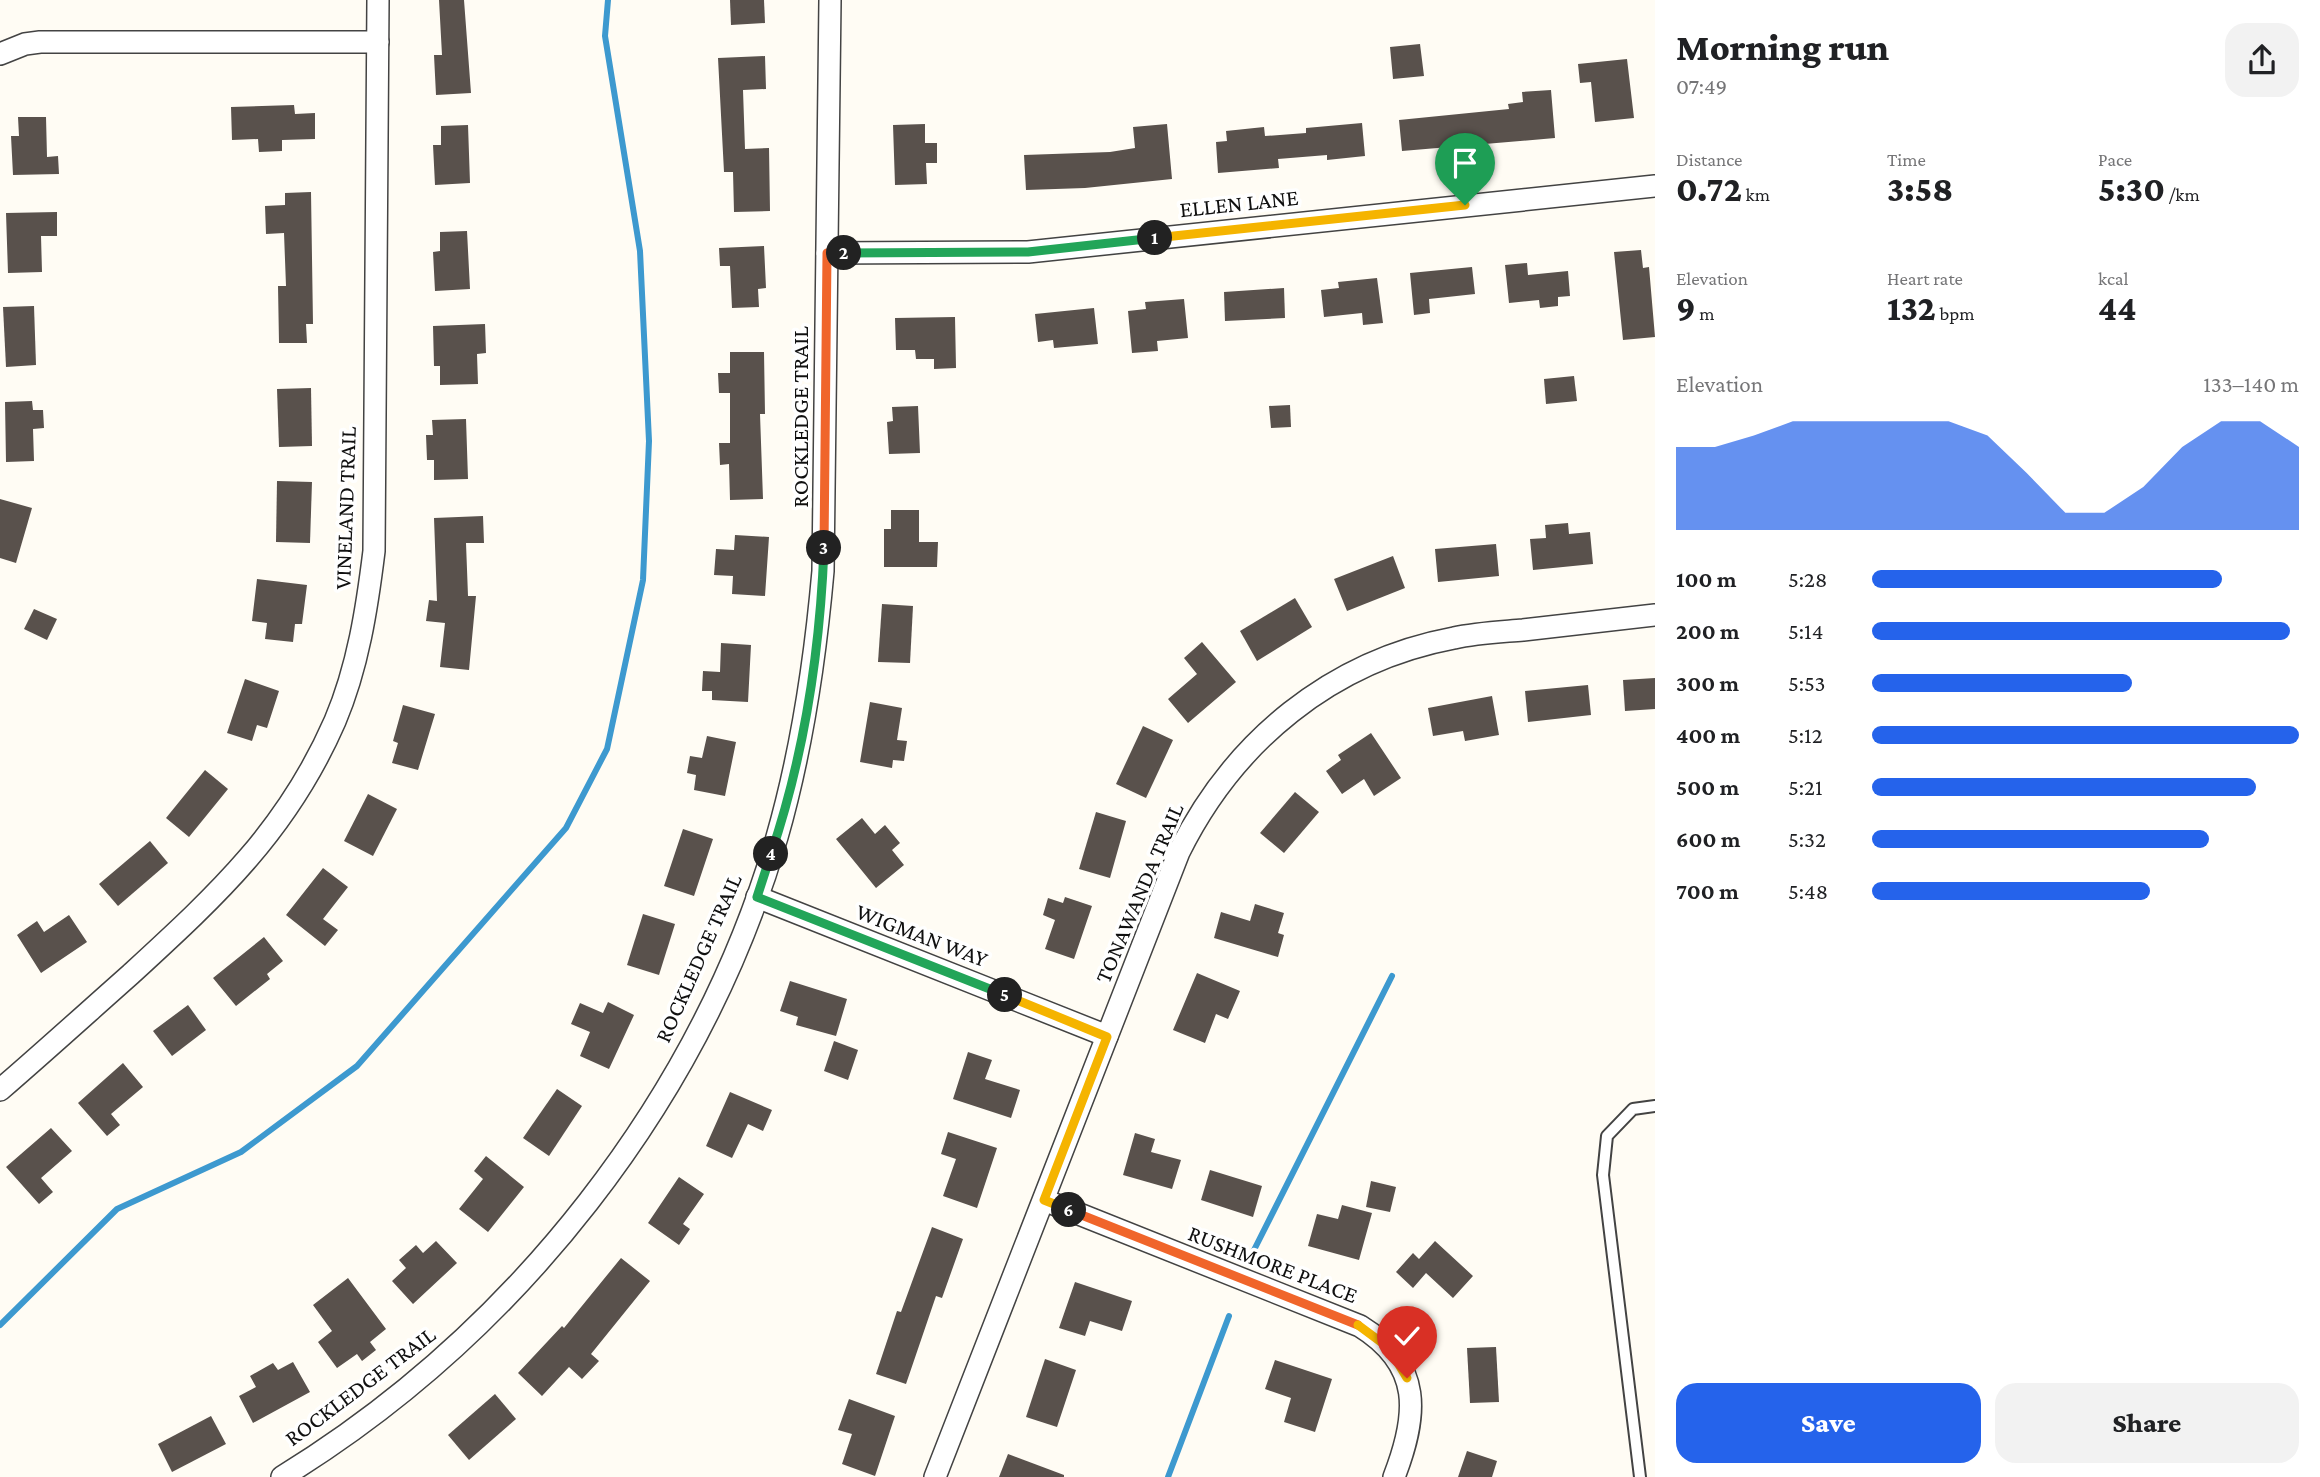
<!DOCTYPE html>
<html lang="en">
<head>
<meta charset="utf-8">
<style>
	:root { --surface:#fff; --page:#f2f2f2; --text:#202124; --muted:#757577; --accent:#2563eb }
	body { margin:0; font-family:"Crimson Pro",serif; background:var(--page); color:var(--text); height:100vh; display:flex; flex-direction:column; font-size:26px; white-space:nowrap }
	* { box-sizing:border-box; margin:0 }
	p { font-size:23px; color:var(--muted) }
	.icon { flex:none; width:38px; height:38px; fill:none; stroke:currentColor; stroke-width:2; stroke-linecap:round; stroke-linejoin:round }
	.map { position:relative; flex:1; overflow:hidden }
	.panel { display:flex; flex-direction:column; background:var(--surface); width:665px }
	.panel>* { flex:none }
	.pin { position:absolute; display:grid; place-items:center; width:60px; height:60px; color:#fff; margin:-72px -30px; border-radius:50% 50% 50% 0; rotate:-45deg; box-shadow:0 0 7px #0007 }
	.pin .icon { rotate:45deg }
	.km { position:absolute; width:35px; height:35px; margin:-18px; border-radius:50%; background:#222; color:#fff; font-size:19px; line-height:35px; text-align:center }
	.round { display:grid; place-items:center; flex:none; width:74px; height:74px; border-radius:21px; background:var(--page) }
	.overview { display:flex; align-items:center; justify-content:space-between; height:119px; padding:0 21px }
	h1 { font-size:38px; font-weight:800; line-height:52px }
	.stats { display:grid; grid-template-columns:repeat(3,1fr); gap:10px; height:119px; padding:7px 21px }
	.stats div { display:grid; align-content:center }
	.stats b { font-size:35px; font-weight:800 }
	.stats small { font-size:19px; font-weight:400 }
	.stats p { font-size:19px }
	.chart { height:196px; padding:14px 21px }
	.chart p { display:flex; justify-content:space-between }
	.chart svg { width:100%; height:126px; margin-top:7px; fill:var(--accent); opacity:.7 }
	.primary-button { display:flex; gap:14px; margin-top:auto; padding:14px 21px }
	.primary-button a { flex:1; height:80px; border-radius:21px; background:var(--accent); color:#fff; font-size:28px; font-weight:800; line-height:80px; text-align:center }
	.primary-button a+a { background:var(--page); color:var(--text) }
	ul { padding:0 21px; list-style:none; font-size:23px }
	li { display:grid; grid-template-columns:112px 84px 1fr; align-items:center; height:52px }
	li i { height:18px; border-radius:9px; background:var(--accent) }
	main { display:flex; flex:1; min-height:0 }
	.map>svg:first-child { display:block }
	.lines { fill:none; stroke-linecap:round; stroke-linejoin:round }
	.stream { stroke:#3d99cf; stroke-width:6 }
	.building { fill:#59514c }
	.service-casing { stroke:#434343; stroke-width:14 }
	.minor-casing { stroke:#434343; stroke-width:24 }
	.service { stroke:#fff; stroke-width:10 }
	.minor { stroke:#fff; stroke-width:21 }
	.split-1-casing { stroke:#fff; stroke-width:14 }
	.split-2-casing { stroke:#fff; stroke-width:14 }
	.split-3-casing { stroke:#fff; stroke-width:14 }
	.split-4-casing { stroke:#fff; stroke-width:14 }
	.split-5-casing { stroke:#fff; stroke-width:14 }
	.split-6-casing { stroke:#fff; stroke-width:14 }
	.split-7-casing { stroke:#fff; stroke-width:14 }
	.split-8-casing { stroke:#fff; stroke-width:14 }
	.split-1 { stroke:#f5b400; stroke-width:9 }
	.split-2 { stroke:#22a559; stroke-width:9 }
	.split-3 { stroke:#f0652b; stroke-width:9 }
	.split-4 { stroke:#22a559; stroke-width:9 }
	.split-5 { stroke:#22a559; stroke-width:9 }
	.split-6 { stroke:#f5b400; stroke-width:9 }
	.split-7 { stroke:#f0652b; stroke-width:9 }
	.split-8 { stroke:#f5b400; stroke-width:9 }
	.labels { text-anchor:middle; stroke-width:7; stroke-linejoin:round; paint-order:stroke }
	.street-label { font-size:23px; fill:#101010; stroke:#fff }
</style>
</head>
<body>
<main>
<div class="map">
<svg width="1655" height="1477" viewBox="0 0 1655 1477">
	<rect width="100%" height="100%" fill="#fffcf4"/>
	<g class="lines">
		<!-- stream -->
		<g class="stream">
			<path d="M1252,1254l140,-278"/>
			<path d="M0,1325l117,-116 124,-57 116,-86 209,-238 41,-79 36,-169 6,-139 -9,-190 -35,-215 3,-36"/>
			<path d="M1168,1477l61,-161"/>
		</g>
	</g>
	<!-- building -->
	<g class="building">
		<path d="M439,0h25l7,93 -35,2 -2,-40h8z"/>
		<path d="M730,0h34l1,23 -34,2z"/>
		<path d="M1420,44l4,32 -31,3 -3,-32z"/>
		<path d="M765,56l1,33 -23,1 2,59 24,-1 1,63 -36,1 -1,-40h-9l-6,-114z"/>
		<path d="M1627,59l7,59 -39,4 -4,-40 -11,1 -2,-19z"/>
		<path d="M1551,90l4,48 -153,13 -3,-31 110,-11 -1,-5 15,-2 -1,-10z"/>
		<path d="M294,105l1,9 20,-1v26l-33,1v11l-23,1 -1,-13 -26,1 -1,-33z"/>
		<path d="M18,117h28l1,40 11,-1 1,18 -46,1 -2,-39h8z"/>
		<path d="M1362,123l3,33 -38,4v-5l-49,4 1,9 -61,5 -2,-31 11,-1 -1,-10 38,-4 1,9 41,-3v-5z"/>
		<path d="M925,124v19h12v20h-11l1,21 -32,1 -2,-60z"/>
		<path d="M1167,124l5,55 -87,9 -59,2 -2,-35 86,-3 25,-4 -2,-21z"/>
		<path d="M468,125l2,58 -35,2 -2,-40h8v-19z"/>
		<path d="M311,192l2,132h-7l1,19h-28l-1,-57h8l-2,-53 -18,1 -1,-28 20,-1v-12z"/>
		<path d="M57,212v24h-16l1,36 -34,1 -2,-60z"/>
		<path d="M467,231l3,58 -35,2 -2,-39 7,-1v-19z"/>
		<path d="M764,246l2,42 -8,1 1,18 -27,1 -2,-42h-10l-1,-18z"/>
		<path d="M1641,250l2,18 6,-1 6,70 -32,3 -9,-88z"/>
		<path d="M1527,263l1,12 40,-4 2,25 -12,1v9l-18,2 -1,-8 -30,3 -4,-38z"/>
		<path d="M1472,267l3,27 -46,5 1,14 -16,2 -4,-42z"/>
		<path d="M1377,278l6,45 -20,2 -1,-12 -38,4 -3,-27 18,-2 -1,-6z"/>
		<path d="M1284,288l1,30 -60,3 -1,-29z"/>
		<path d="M1184,299l4,39 -31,3 1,10 -26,2 -4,-42 18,-2 -1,-7z"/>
		<path d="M34,306l2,59 -30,2 -3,-60z"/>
		<path d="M1094,308l4,36 -44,4 -1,-8 -15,2 -3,-28z"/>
		<path d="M955,317l1,51 -22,1v-10h-18l-1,-9h-19l-1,-32z"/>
		<path d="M485,324l1,29 -9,1 1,30 -38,1v-19h-6l-1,-40z"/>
		<path d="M730,352h34l1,62h-5l3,85 -33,1 -1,-36 -9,1 -1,-22h11v-50h-11l-1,-20h12z"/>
		<path d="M1574,376l3,25 -31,3 -2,-25z"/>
		<path d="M311,388l1,58 -33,1 -2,-58z"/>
		<path d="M32,401l1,9h10l1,18 -11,1 1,32 -28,1 -1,-60z"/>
		<path d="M1290,405l1,22 -20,1 -2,-22z"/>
		<path d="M918,406l2,47 -31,1 -2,-32 6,-1 -1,-14z"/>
		<path d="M466,419l2,60 -34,1v-20h-7l-1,-25h7l-1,-15z"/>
		<path d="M277,481l35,1 -2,61 -34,-1z"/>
		<path d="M0,499l32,9 -16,55 -16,-5z"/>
		<path d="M891,510h28v32h19l-1,25h-53v-38h7z"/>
		<path d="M483,516l1,27h-18l2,53h8l-7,74 -29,-3 5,-44 -19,-2 3,-21 8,1 -3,-83z"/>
		<path d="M1568,523l1,11 21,-2 3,32 -60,6 -3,-31 16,-1 -1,-13z"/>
		<path d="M735,535l34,2 -4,59 -33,-2 1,-18 -19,-1 2,-26 18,1z"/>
		<path d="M1496,544l3,32 -61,6 -3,-33z"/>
		<path d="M1393,556l12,32 -58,23 -13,-32z"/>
		<path d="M257,579l50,6 -5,39h-7l-2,18 -28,-3 2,-16 -15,-2z"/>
		<path d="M1295,598l17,29 -55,34 -17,-30z"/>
		<path d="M882,604l31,2 -3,57 -32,-1z"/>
		<path d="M34,609l23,10 -10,21 -23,-11z"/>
		<path d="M1202,642l34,40 -48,41 -20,-24 29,-25 -13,-16z"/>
		<path d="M721,643l30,2 -3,57 -36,-2v-9h-10l1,-20 17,1z"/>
		<path d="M1655,678v31l-30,2 -2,-31z"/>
		<path d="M245,679l34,12 -12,37 -10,-3 -5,16 -25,-8z"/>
		<path d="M1588,685l3,30 -63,7 -3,-31z"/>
		<path d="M1492,696l7,39 -34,6 -2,-10 -30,5 -5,-28z"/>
		<path d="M870,702l32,6 -5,32 10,1 -3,20 -11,-1 -1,8 -32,-6z"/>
		<path d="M403,705l32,9 -17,56 -26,-7 6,-20 -5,-2z"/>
		<path d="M1143,726l30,14 -27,58 -30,-14z"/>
		<path d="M1371,733l30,45 -27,18 -10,-17 -22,15 -16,-23 15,-11 -3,-5z"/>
		<path d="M707,736l29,6 -11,54 -31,-6 2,-15 -9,-2 3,-17 12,2z"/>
		<path d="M205,770l23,19 -39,48 -23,-19z"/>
		<path d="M1295,792l24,20 -35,41 -24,-20z"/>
		<path d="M368,794l29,15 -24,47 -29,-15z"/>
		<path d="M1096,812l30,9 -16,57 -31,-9z"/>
		<path d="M862,818l13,16 10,-9 15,18 -8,7 12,15 -28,23 -40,-49z"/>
		<path d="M683,829l30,10 -19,57 -30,-10z"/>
		<path d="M150,841l18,22 -50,43 -19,-22z"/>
		<path d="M323,868l25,19 -25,32 15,11 -13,16 -39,-31z"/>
		<path d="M1065,897l27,9 -18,53 -29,-10 10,-29 -12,-5 5,-17 15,5z"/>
		<path d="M1255,904l29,9 -6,20 6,2 -6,22 -64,-19 7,-26 29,9z"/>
		<path d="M643,914l32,10 -16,51 -32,-10z"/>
		<path d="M69,915l18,27 -46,31 -24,-38 20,-14 7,11z"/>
		<path d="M264,937l19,24 -16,13 3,5 -34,27 -23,-28z"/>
		<path d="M1197,973l43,18 -12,28 -12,-5 -11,29 -32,-13z"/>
		<path d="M790,981l57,18 -11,37 -40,-11 2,-8 -18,-6z"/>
		<path d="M608,1002l26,13 -25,54 -29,-13 10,-24 -19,-8 9,-21 23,10z"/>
		<path d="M188,1005l18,25 -34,26 -19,-25z"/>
		<path d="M834,1041l24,9 -10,30 -24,-9z"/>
		<path d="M968,1052l24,8 -7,19 35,11 -9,28 -58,-19z"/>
		<path d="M123,1063l20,24 -32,27 9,11 -13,11 -29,-33z"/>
		<path d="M557,1089l25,17 -33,50 -26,-18z"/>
		<path d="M730,1092l42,18 -9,21 -15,-7 -16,34 -26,-12z"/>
		<path d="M51,1128l21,23 -31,27 12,14 -14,12 -33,-37z"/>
		<path d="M948,1132l49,16 -20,60 -34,-12 13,-37 -15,-5z"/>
		<path d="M1135,1133l20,6 -4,13 30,8 -9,29 -49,-14z"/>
		<path d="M486,1156l38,31 -36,45 -29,-23 24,-30 -9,-8z"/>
		<path d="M1210,1170l52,16 -9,31 -52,-17z"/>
		<path d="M679,1177l25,17 -21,30 7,5 -11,16 -31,-22z"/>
		<path d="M1371,1181l25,6 -6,25 -24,-5z"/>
		<path d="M1342,1205l30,8 -13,47 -51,-14 9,-32 21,5z"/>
		<path d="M932,1227l31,12 -21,59 -6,-2 -30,88 -30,-10 21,-63 4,1z"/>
		<path d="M436,1241l21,22 -44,41 -21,-23 14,-13 -7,-8 17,-15 7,8z"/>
		<path d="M1435,1241l38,35 -20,22 -27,-25 -13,15 -17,-16 17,-19 6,6z"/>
		<path d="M621,1258l29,23 -59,73 8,7 -17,18 -13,-12 -27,29 -24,-23 44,-47 2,2z"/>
		<path d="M348,1278l38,51 -16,13 6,8 -14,11 -5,-7 -20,14 -19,-26 14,-11 -19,-26z"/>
		<path d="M1075,1282l57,19 -10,30 -32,-10 -5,15 -26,-8z"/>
		<path d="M1496,1347l3,55 -29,1 -3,-55z"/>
		<path d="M1045,1359l31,11 -19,57 -31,-10z"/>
		<path d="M1275,1360l57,19 -17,53 -31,-10 7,-24 -26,-9z"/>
		<path d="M293,1362l17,30 -57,31 -14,-27 17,-9 -6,-11 23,-13 5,7z"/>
		<path d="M495,1394l21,25 -47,41 -21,-25z"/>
		<path d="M849,1399l46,17 -20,60 -33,-12 10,-30 -14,-4z"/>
		<path d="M211,1416l15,28 -54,28 -14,-28z"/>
		<path d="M1467,1451l30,10 -5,16h-34z"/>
		<path d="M1008,1454l56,21v2h-65z"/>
	</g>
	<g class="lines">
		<defs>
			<path id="service" d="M1640,1477l-37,-302 4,-39 26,-27 22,-3"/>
			<g id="minor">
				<path d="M0,54l25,-10 15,-2h338"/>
				<path d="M827,253l201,-1 627,-66"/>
				<path d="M757,897l350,139"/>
				<path d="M0,1090c44,-38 87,-77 131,-116 87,-80 156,-143 204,-253 23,-54 32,-113 39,-170l4,-551"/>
				<path d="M1044,1200l316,126c63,39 58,89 34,151"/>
				<path d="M282,1477c233,-143 418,-376 495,-640 25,-87 38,-175 46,-266l7,-571"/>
				<path d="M935,1477l244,-625c55,-111 152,-191 275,-214 22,-5 46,-6 69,-8 44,-5 88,-10 132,-15"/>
			</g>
		</defs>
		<!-- service casing -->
		<use href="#service" class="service-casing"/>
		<!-- minor casing -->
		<use href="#minor" class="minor-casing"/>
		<!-- service -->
		<use href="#service" class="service"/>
		<!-- minor -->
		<use href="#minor" class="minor"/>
	</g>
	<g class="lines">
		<defs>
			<path id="split-1" d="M1155,238l310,-33"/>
			<path id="split-2" d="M844,253l184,-1 127,-14"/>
			<path id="split-3" d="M824,548l3,-295h17"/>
			<path id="split-4" d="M771,854c33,-98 49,-203 53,-306"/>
			<path id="split-5" d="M771,854l-14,43 248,98"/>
			<path id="split-6" d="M1005,995l102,42 -63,163 25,10"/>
			<path id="split-7" d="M1069,1210l289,115"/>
			<path id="split-8" d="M1358,1325l31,23 18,30"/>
		</defs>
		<!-- split-1 casing -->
		<use href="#split-1" class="split-1-casing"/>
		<!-- split-2 casing -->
		<use href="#split-2" class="split-2-casing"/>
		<!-- split-3 casing -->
		<use href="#split-3" class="split-3-casing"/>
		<!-- split-4 casing -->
		<use href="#split-4" class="split-4-casing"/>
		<!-- split-5 casing -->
		<use href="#split-5" class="split-5-casing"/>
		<!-- split-6 casing -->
		<use href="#split-6" class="split-6-casing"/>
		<!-- split-7 casing -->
		<use href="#split-7" class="split-7-casing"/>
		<!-- split-8 casing -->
		<use href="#split-8" class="split-8-casing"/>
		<!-- split-1 -->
		<use href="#split-1" class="split-1"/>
		<!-- split-2 -->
		<use href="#split-2" class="split-2"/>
		<!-- split-3 -->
		<use href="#split-3" class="split-3"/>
		<!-- split-4 -->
		<use href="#split-4" class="split-4"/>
		<!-- split-5 -->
		<use href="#split-5" class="split-5"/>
		<!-- split-6 -->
		<use href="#split-6" class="split-6"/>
		<!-- split-7 -->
		<use href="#split-7" class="split-7"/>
		<!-- split-8 -->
		<use href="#split-8" class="split-8"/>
	</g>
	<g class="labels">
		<!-- street labels -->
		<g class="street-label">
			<text transform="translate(1239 203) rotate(-6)" y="8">ELLEN LANE</text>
			<text transform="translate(800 417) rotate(-90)" y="8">ROCKLEDGE TRAIL</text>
			<text transform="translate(345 508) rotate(-88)" y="8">VINELAND TRAIL</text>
			<text transform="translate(1139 893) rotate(-67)" y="8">TONAWANDA TRAIL</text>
			<text transform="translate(922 935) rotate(21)" y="8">WIGMAN WAY</text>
			<text transform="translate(698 958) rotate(-66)" y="8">ROCKLEDGE TRAIL</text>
			<text transform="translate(1273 1264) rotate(21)" y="8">RUSHMORE PLACE</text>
			<text transform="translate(360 1386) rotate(-37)" y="8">ROCKLEDGE TRAIL</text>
		</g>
	</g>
</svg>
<div class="pin" style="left:1465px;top:205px;background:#1e9e55"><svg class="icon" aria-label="arrive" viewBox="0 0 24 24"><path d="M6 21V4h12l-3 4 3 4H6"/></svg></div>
<div class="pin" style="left:1407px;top:1378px;background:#d93025"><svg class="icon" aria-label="check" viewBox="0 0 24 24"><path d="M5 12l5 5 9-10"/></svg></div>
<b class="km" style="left:1155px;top:238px">1</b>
<b class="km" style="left:844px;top:253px">2</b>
<b class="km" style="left:824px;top:548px">3</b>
<b class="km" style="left:771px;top:854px">4</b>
<b class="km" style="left:1005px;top:995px">5</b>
<b class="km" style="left:1069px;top:1210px">6</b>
</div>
<section class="panel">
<div class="overview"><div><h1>Morning run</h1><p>07:49</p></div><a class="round"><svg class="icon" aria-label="share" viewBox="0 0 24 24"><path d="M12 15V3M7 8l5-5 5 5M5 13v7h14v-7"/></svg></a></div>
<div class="stats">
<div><p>Distance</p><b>0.72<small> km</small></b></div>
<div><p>Time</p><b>3:58</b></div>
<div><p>Pace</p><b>5:30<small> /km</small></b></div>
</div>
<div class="stats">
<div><p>Elevation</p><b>9<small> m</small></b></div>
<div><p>Heart rate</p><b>132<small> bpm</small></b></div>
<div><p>kcal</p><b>44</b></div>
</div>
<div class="chart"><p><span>Elevation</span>133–140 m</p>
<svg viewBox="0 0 160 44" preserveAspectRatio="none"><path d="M0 44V15L10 15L20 11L30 6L40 6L50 6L60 6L70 6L80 11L90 24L100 38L110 38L120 29L130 15L140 6L150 6L160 15V44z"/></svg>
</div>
<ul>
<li><b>100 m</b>5:28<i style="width:82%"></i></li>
<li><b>200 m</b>5:14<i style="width:98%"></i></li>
<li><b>300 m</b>5:53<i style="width:61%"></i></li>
<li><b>400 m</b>5:12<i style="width:100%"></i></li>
<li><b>500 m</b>5:21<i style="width:90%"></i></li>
<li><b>600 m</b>5:32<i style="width:79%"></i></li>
<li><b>700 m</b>5:48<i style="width:65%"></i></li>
</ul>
<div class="primary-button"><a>Save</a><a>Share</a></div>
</section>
</main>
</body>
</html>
